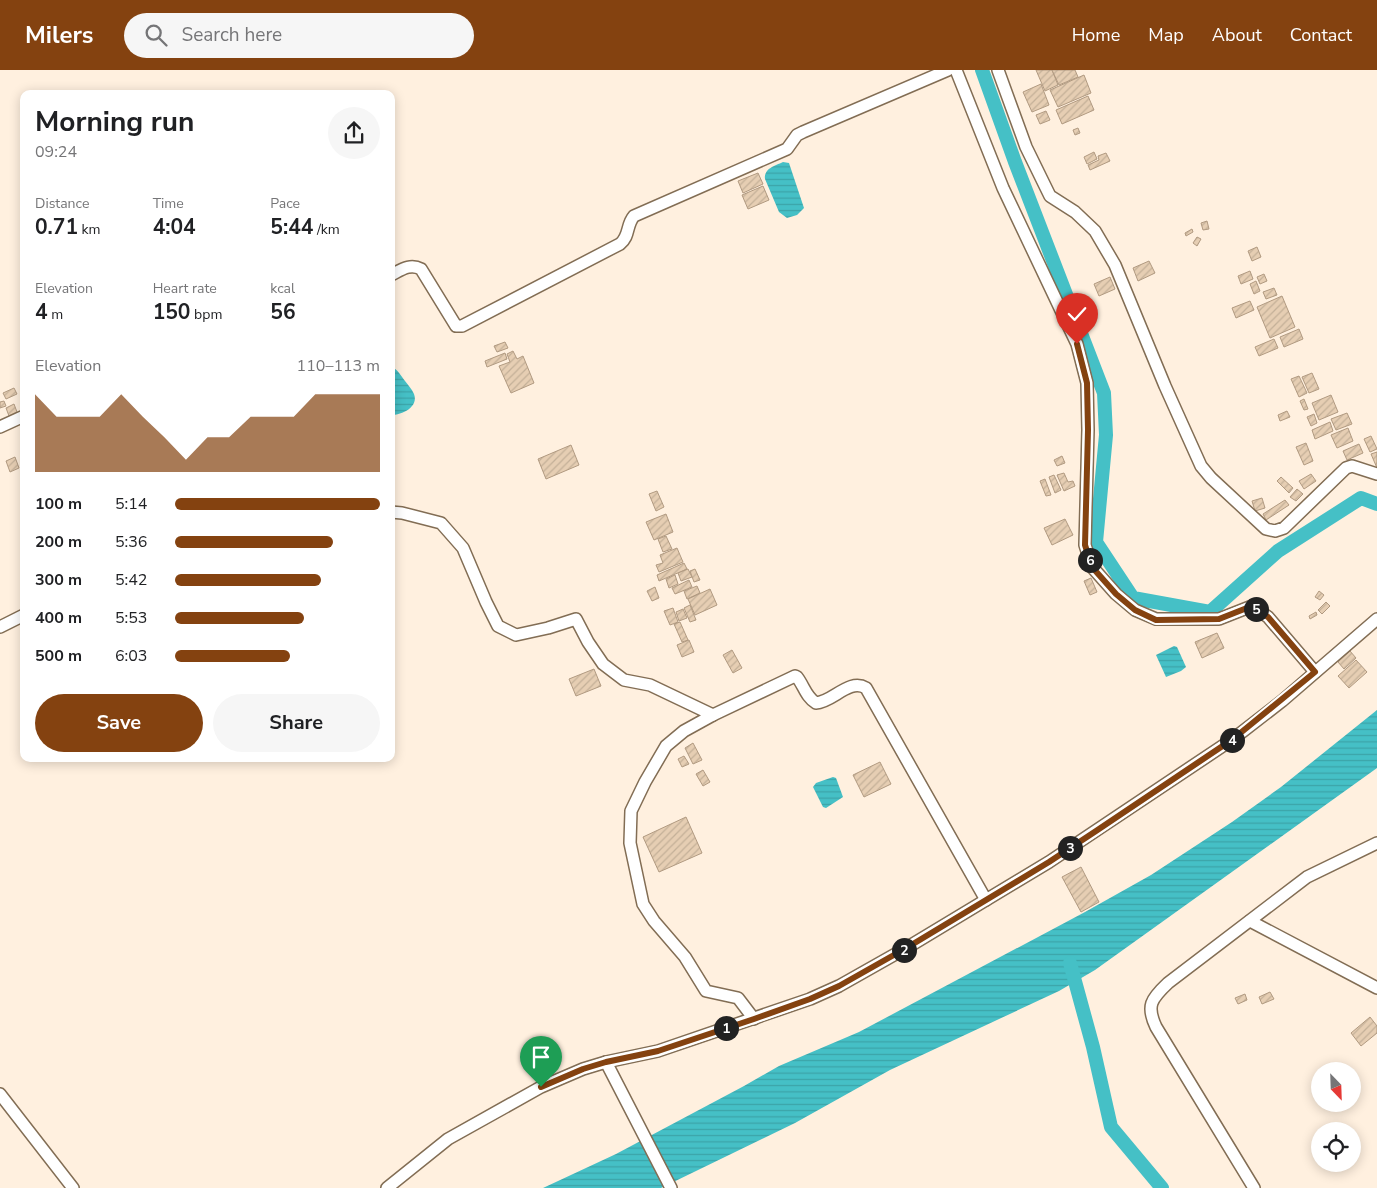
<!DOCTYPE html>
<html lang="en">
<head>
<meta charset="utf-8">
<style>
	:root { --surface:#fff; --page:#f6f6f6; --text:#202124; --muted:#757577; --accent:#844210 }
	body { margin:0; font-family:"Nunito Sans",sans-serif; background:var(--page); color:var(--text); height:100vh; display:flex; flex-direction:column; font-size:19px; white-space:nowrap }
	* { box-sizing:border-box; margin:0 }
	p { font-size:16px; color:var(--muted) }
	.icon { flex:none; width:28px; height:28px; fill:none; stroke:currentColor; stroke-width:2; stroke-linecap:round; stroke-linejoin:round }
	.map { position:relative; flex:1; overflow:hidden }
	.panel { position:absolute; left:20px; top:20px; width:375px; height:672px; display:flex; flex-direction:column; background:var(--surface); border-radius:10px; box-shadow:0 2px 12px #0003 }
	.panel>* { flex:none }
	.needle { width:32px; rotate:157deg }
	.buttons { position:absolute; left:1311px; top:992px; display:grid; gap:10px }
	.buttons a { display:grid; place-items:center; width:50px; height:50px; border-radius:50%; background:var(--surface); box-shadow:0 2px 12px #0003; font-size:25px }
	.pin { position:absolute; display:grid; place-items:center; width:42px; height:42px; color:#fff; margin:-51px -21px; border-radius:50% 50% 50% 0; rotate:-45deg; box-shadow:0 0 5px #0007 }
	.pin .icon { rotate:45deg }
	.km { position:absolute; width:25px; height:25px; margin:-12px; border-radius:50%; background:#222; color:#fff; font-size:14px; line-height:25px; text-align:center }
	.round { display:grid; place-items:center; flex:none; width:52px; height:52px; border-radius:26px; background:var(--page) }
	.headline { display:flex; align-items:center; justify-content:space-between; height:85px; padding:0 15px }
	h1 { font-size:28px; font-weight:700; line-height:38px }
	.figures { display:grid; grid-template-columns:repeat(3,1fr); gap:8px; height:85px; padding:5px 15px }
	.figures div { display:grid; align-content:center }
	.figures b { font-size:21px; font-weight:700 }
	.figures small { font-size:14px; font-weight:400 }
	.figures p { font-size:14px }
	.chart { height:140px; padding:10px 15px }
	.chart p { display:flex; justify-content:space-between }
	.chart svg { width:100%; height:90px; margin-top:5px; fill:var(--accent); opacity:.7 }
	.action { display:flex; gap:10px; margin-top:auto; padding:10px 15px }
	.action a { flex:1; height:58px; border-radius:30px; background:var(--accent); color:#fff; font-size:20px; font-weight:700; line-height:58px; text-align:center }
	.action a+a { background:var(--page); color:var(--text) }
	ul { padding:0 15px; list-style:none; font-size:16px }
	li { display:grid; grid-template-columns:80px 60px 1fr; align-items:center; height:38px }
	li i { height:12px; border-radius:6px; background:var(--accent) }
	header { display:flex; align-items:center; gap:30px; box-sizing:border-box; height:70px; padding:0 25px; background:var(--accent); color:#fff }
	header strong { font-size:24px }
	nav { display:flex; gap:28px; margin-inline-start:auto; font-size:18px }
	.search { width:350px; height:45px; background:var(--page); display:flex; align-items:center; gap:12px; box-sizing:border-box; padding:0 18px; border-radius:28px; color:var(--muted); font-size:19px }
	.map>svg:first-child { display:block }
	.water { fill:url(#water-rules) }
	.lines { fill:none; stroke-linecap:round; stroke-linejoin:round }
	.canal { stroke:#45c0c6; stroke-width:14 }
	.building { fill:url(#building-hatch); stroke:#b19a81 }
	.street-casing { stroke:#826d54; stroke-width:14 }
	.street { stroke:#fff; stroke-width:11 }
	.route-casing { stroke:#fff; stroke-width:10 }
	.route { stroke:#844210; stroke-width:6 }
</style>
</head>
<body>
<header>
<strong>Milers</strong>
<div class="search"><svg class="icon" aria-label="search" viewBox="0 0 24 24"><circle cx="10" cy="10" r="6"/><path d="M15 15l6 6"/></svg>Search here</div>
<nav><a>Home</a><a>Map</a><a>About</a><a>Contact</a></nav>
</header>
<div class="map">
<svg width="1377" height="1118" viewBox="0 0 1377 1118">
	<defs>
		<pattern id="water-rules" width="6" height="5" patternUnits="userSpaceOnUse" patternTransform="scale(1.25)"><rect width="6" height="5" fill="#45c0c6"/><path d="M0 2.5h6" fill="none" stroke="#3ca4a8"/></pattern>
		<pattern id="building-hatch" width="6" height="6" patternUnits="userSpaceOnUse" patternTransform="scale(1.25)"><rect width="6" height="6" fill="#e6ceb3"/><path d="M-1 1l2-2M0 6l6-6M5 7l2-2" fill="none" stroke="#c4b098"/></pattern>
	</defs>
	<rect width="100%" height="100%" fill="#fff0df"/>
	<!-- water -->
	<g class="water">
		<path d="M783,92l6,1 15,45 -7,7 -10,3 -8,-6 -14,-33c-1,-11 10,-13 18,-17z"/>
		<path d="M391,297c7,2 10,9 14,14 3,4 7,8 9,13 5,13 -12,21 -23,21z"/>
		<path d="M1174,576l3,1 9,20 -5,4 -15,6 -10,-22z"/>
		<path d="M1377,640v58l-282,202 -36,21 -169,79 -95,53 -134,65h-118l73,-34 128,-68 35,-20 80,-34 226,-120 66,-37 81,-53 49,-35z"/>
		<path d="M833,707l3,1 7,19 -17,11 -3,-1 -10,-20 3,-4z"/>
	</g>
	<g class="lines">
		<!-- canal -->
		<g class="canal">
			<path d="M982,0l33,92 89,231 2,42 -10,107 37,56 77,14 68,-61 83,-53 16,6"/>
			<path d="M1070,893l23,84 18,80 51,61"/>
		</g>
	</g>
	<!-- building -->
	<g class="building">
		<path d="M1036,0h16l6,15 -13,6z"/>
		<path d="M1052,0h23l3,7 -19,8z"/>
		<path d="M1084,5l7,18 -33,14 -8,-17z"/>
		<path d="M1041,14l8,21 -17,7 -9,-20z"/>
		<path d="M1088,26l6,14 -32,14 -6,-14z"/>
		<path d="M1046,41l4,9 -10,4 -4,-9z"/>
		<path d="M1078,58l2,5 -5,2 -2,-5z"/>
		<path d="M1094,82l3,7 -10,5 -3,-7z"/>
		<path d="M1106,83l4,8 -20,9 -2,-5 11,-5 -1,-4z"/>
		<path d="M758,103l5,11 -20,9 -5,-12z"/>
		<path d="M763,116l6,14 -21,9 -6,-14z"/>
		<path d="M1207,151l2,8 -6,1 -2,-7z"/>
		<path d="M1192,159l1,3 -7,4 -1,-3z"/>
		<path d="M1197,167l4,2 -4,7 -4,-3z"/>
		<path d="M1257,177l4,10 -9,4 -4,-10z"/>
		<path d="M1149,191l6,12 -17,8 -5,-13z"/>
		<path d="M1250,201l3,8 -12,5 -3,-8z"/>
		<path d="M1264,204l3,7 -7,3 -3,-7z"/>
		<path d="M1110,207l5,12 -16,7 -5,-12z"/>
		<path d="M1256,211l4,10 -6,3 -4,-10z"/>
		<path d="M1274,218l3,7 -11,4 -3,-7z"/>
		<path d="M1282,226l13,31 -25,11 -13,-31z"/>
		<path d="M1250,231l4,9 -18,8 -4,-10z"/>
		<path d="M1299,259l4,10 -19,8 -4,-10z"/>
		<path d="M1274,269l4,9 -19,8 -4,-9z"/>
		<path d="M505,272l3,6 -11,4 -3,-6z"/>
		<path d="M513,281l4,8 6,-3 11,27 -23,10 -12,-27 11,-4 -3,-8z"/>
		<path d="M505,283l2,6 -20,8 -2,-6z"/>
		<path d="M1312,303l7,16 -10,4 -7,-16z"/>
		<path d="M1299,306l8,17 -8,4 -8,-18z"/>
		<path d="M14,318l3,6 -11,5 -3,-6z"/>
		<path d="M1331,325l7,17 -19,8 -7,-17z"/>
		<path d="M1304,329l4,10 -4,1 -4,-9z"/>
		<path d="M4,331l2,5 -6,2v-6z"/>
		<path d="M14,334l3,8 -8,4 -3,-8z"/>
		<path d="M1287,341l3,6 -10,4 -2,-6z"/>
		<path d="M1347,343l5,11 -16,6 -5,-11z"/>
		<path d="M1314,344l3,9 -6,3 -4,-9z"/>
		<path d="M1330,352l3,9 -18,8 -3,-9z"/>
		<path d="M1348,358l5,13 -16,7 -6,-13z"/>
		<path d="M1371,366l6,13 -7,3 -6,-13z"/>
		<path d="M1306,373l7,18 -9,4 -8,-18z"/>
		<path d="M1359,374l4,9 -16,7 -4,-9z"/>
		<path d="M571,375l8,20 -33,14 -8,-20z"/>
		<path d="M1377,382v16l-6,-14z"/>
		<path d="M1062,386l3,7 -8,3 -3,-6z"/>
		<path d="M15,387l4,11 -9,4 -4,-11z"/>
		<path d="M1064,403l4,9 5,-1 2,5 -11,5 -7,-16z"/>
		<path d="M1311,404l5,7 -12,8 -5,-8z"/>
		<path d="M1054,405l7,15 -6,3 -6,-16z"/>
		<path d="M1281,407l12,11 -4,5 -12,-12z"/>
		<path d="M1045,409l6,16 -5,1 -6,-15z"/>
		<path d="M1297,419l6,5 -7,7 -6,-4z"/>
		<path d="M657,421l7,16 -8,4 -7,-17z"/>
		<path d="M1262,428l3,10 -10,3 -3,-10z"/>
		<path d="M1285,430l4,5 -23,15 -3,-6z"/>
		<path d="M666,444l7,18 -19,8 -8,-18z"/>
		<path d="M1065,449l8,16 -21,10 -8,-17z"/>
		<path d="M666,466l6,13 -9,3 -5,-13z"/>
		<path d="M677,478l6,14 -24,10 -3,-7 7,-2 -3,-8z"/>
		<path d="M684,493l3,6 -28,12 -2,-6z"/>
		<path d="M688,499l4,8 -11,4 -3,-8z"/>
		<path d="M695,499l5,11 -6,2 -4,-11z"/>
		<path d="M675,505l3,9 -9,4 -3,-9z"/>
		<path d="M1091,508l6,14 -7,3 -6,-14z"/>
		<path d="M689,510l3,7 -17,7 -3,-6z"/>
		<path d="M697,516l3,7 -13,6 -3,-8z"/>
		<path d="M655,517l4,11 -7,3 -5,-10z"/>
		<path d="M710,519l7,16 -22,10 -7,-16z"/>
		<path d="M1319,521l5,4 -4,5 -5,-3z"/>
		<path d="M1326,532l4,4 -8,8 -4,-4z"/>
		<path d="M690,535l6,15 -6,2 -6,-14z"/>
		<path d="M673,538l5,14 -8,3 -6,-14z"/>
		<path d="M683,539l4,9 -8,3 -3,-9z"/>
		<path d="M1316,542l1,3 -7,4 -1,-3z"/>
		<path d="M680,552l8,18 -6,2 -8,-18z"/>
		<path d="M1217,563l7,15 -22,10 -7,-16z"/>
		<path d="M689,570l5,12 -12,5 -5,-12z"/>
		<path d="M732,580l10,18 -9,5 -10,-18z"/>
		<path d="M1350,581l6,7 -12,11 -6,-7z"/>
		<path d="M1356,590l11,12 -18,16 -11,-12z"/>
		<path d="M594,599l7,17 -25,10 -7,-17z"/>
		<path d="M693,673l9,17 -9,4 -8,-16z"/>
		<path d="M684,686l5,8 -7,3 -4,-8z"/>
		<path d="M880,692l11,22 -27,13 -11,-22z"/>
		<path d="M703,700l7,12 -7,4 -7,-12z"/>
		<path d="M686,747l16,36 -43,19 -16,-35z"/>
		<path d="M1081,797l18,35 -18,10 -19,-35z"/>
		<path d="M1270,922l4,7 -12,5 -3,-7z"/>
		<path d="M1245,924l2,6 -9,4 -3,-6z"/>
		<path d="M1370,947l7,9v7l-16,13 -10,-13z"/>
	</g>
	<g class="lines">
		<defs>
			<g id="street">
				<path d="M956,0l47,118 74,156 10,39 1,47 -3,115 7,22 24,27 19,16 21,9h63l33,-13 16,11 47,55"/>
				<path d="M998,0l28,77 24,49 25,16 20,19 20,34 50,121 36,80 10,12 55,51 9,2 9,-3 62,-60 6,-2 25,8"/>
				<path d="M391,205c10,-5 19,-12 30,-6l35,57h6l158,-82c10,-8 6,-19 14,-28l153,-67 10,-14 6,-3 145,-62"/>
				<path d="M0,357l24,-11"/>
				<path d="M391,442l11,1 39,10 22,25 23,54 12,24 18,9 32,-7 28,-9 12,23 15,22 21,16 26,5 63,30 -29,16 -18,15 -21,36 -14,29 -1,32 13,61 11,17 31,36 21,34 32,7 16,21"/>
				<path d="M0,557l24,-12"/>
				<path d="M713,645l82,-39 2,1c7,9 9,20 19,26 17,-1 33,-25 50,-15l120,212"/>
				<path d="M1250,851l127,67"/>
				<path d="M606,992l65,126"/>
				<path d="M0,1024l73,94"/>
				<path d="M387,1118l61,-49 93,-52 42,-18 23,-7 52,-11 152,-52 29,-13 69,-39 141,-85 184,-123 49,-38 95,-82"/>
				<path d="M1254,1118l-98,-161c-10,-21 -5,-28 12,-44l139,-106 70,-34"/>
			</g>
		</defs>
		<!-- street casing -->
		<use href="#street" class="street-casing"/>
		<!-- street -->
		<use href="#street" class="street"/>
	</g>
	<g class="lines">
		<defs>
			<path id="route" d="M541,1017l42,-18 23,-7 52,-11 96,-32 56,-20 29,-13 69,-39 141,-85 47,-31 137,-92 82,-67 -47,-55 -16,-11 -33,13 -63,1 -21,-10 -19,-16 -24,-27 -7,-22 3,-115 -1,-47 -10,-39"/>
		</defs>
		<!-- route casing -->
		<use href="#route" class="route-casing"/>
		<!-- route -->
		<use href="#route" class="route"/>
	</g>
</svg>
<div class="buttons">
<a><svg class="needle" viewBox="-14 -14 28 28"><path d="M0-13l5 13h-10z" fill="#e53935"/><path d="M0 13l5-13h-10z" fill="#757577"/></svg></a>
<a><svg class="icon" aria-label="locate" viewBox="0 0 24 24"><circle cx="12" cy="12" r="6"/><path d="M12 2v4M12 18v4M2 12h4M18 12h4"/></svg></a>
</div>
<div class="pin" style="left:541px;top:1017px;background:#1e9e55"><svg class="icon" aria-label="arrive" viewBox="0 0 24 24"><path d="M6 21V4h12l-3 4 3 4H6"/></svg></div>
<div class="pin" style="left:1077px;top:274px;background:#d93025"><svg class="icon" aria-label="check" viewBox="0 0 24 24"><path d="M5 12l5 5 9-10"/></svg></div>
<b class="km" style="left:726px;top:958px">1</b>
<b class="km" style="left:904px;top:880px">2</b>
<b class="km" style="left:1070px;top:778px">3</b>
<b class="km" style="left:1232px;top:670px">4</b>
<b class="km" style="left:1256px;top:539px">5</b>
<b class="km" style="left:1090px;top:490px">6</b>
<section class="panel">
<div class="headline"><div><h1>Morning run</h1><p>09:24</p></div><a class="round"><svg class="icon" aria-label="share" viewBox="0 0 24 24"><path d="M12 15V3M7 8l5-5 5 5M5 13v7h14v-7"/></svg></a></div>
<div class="figures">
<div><p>Distance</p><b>0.71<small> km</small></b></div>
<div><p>Time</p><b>4:04</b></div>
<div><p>Pace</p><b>5:44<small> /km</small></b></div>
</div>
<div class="figures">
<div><p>Elevation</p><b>4<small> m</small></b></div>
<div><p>Heart rate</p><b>150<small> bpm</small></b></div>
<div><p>kcal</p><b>56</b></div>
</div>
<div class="chart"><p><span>Elevation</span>110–113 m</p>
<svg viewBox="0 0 160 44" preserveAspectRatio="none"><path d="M0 44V6L10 17L20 17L30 17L40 6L50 17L60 27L70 38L80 27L90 27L100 17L110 17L120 17L130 6L140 6L150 6L160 6V44z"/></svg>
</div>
<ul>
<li><b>100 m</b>5:14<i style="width:100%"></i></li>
<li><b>200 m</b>5:36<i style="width:77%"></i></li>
<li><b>300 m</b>5:42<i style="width:71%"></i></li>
<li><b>400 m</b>5:53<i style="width:63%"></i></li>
<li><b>500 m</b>6:03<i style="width:56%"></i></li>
</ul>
<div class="action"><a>Save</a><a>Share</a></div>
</section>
</div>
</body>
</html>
